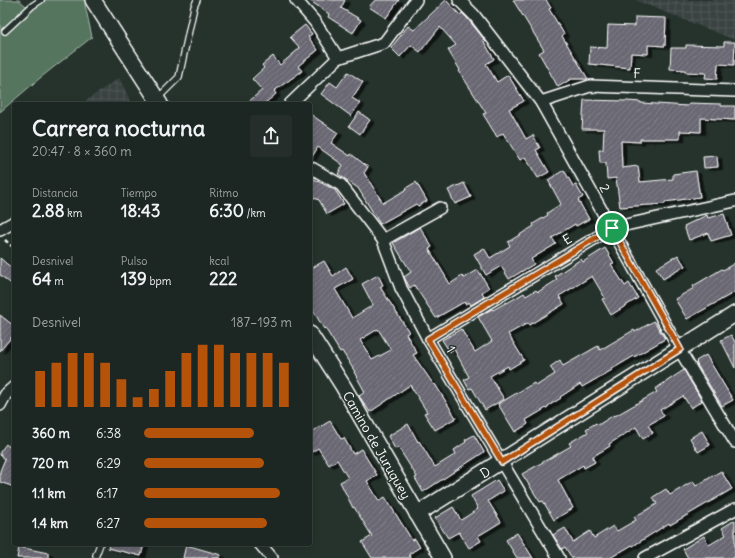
<!DOCTYPE html>
<html lang="es">
<head>
<meta charset="utf-8">
<style>
	:root { --surface:#1c2622; --page:#252e2a; --text:#f1f3f6; --muted:#a0a5a5; --line:#3a4340; --accent:#b45309 }
	body { margin:0; font-family:Delius,sans-serif; background:var(--page); color:var(--text); height:100vh; display:flex; flex-direction:column; font-size:15px; white-space:nowrap }
	* { box-sizing:border-box; margin:0 }
	p { font-size:13px; color:var(--muted) }
	.icon { flex:none; width:22px; height:22px; fill:none; stroke:currentColor; stroke-width:2; stroke-linecap:round; stroke-linejoin:round }
	.map { position:relative; flex:1; overflow:hidden }
	.panel { position:absolute; left:12px; top:102px; width:300px; height:444px; display:flex; flex-direction:column; background:var(--surface); border-radius:4px; box-shadow:0 2px 10px #0003,0 0 0 1px var(--line) }
	.panel>* { flex:none }
	.pin { position:absolute; display:grid; place-items:center; width:34px; height:34px; color:#fff; margin:-17px; border:2px solid #fff; border-radius:50%; box-shadow:0 1px 4px #0007 }
	.round { display:grid; place-items:center; flex:none; width:42px; height:42px; border-radius:4px; background:var(--page) }
	.summary { display:flex; align-items:center; justify-content:space-between; height:68px; padding:0 20px }
	h1 { font-size:22px; font-weight:800; line-height:30px }
	.stats { display:grid; grid-template-columns:repeat(3,1fr); gap:6px; height:68px; padding:4px 20px }
	.stats div { display:grid; align-content:center }
	.stats b { font-size:17px; font-weight:800 }
	.stats small { font-size:11px; font-weight:400 }
	.stats p { font-size:11px }
	.chart { height:112px; padding:8px 20px }
	.chart p { display:flex; justify-content:space-between }
	.chart svg { width:100%; height:72px; margin-top:4px; stroke:var(--accent); stroke-width:6 }
	ul { padding:0 20px; list-style:none; font-size:13px }
	li { display:grid; grid-template-columns:64px 48px 1fr; align-items:center; height:30px }
	li i { height:10px; border-radius:5px; background:var(--accent) }
	.map>svg:first-child { display:block }
	.industrial { fill:url(#industrial-grid) }
	.green { fill:#54745e; stroke:#aabaae }
	.building { fill:url(#building-hatch); stroke:#fff; fill-rule:evenodd; filter:url(#shadow) }
	.lines { fill:none; stroke-linecap:round; stroke-linejoin:round }
	.lane-casing { stroke:#fff; stroke-width:8 }
	.street-casing { stroke:#fff; stroke-width:14 }
	.secondary-casing { stroke:#fff; stroke-width:18 }
	.path { stroke:#fff; stroke-width:2.5; stroke-dasharray:4 3; stroke-linecap:butt }
	.lane { stroke:#26332d; stroke-width:5.5 }
	.street { stroke:#26332d; stroke-width:11 }
	.secondary { stroke:#26332d; stroke-width:15 }
	.route-casing { stroke:#fff; stroke-width:8 }
	.route { stroke:#b45309; stroke-width:5 }
	.labels { text-anchor:middle; stroke-width:3; stroke-linejoin:round; paint-order:stroke }
	.street-label { font-size:13px; fill:#fff; stroke:#26332d }
</style>
</head>
<body>
<div class="map">
<svg width="735" height="558" viewBox="0 0 735 558">
	<defs>
		<pattern id="industrial-grid" width="8" height="8" patternUnits="userSpaceOnUse"><rect width="8" height="8" fill="#3a4342"/><path d="M0 4h8M4 0v8" fill="none" stroke="#4e5655"/></pattern>
		<pattern id="building-hatch" width="6" height="6" patternUnits="userSpaceOnUse"><rect width="6" height="6" fill="#6a6773"/><path d="M-1 1l2-2M0 6l6-6M5 7l2-2" fill="none" stroke="#807e88"/></pattern>
		<filter id="shadow"><feDropShadow dx="4.5" dy="2.5" stdDeviation="0" flood-color="#0009"/></filter>
	</defs>
	<rect width="100%" height="100%" fill="#26332d"/>
	<filter id="ink" filterUnits="userSpaceOnUse"><feTurbulence type="fractalNoise" baseFrequency=".025" numOctaves="2"/><feDisplacementMap in="SourceGraphic" scale="8" xChannelSelector="R" yChannelSelector="G"/><feConvolveMatrix kernelMatrix="1 2 1 2 8 2 1 2 1" color-interpolation-filters="sRGB"/></filter>
	<g filter="url(#ink)">
		<!-- industrial -->
		<g class="industrial">
			<path d="M635,0h100v40z"/>
			<path d="M119,78l13,26h-51z"/>
		</g>
		<!-- green -->
		<path class="green" d="M0,0h19l7,6 9,-6h51l-1,5 7,32 -52,41 -40,34z"/>
		<!-- building -->
		<g class="building">
			<path d="M309,0h36l-4,8 20,12 -8,13 -25,-16 1,-3z"/>
			<path d="M375,0h24l-13,18 -17,-11z"/>
			<path d="M446,0l14,15 2,-2 5,5 17,21 -1,1 11,19 -8,5 11,18 11,-7 16,26 -15,8 17,30 7,-4 7,13 -4,2 13,22 -11,6 -13,-21 -5,3 -17,-27 -6,4 -14,-23 3,-1 -27,-42 1,-1 -12,-20 8,-5 -16,-18 -20,25 -9,-7 -11,12 -9,-9 17,-22 6,4z"/>
			<path d="M513,0h33l5,8 -2,1 15,25 -2,2 26,43h-17l-13,8 -19,-34 5,-3z"/>
			<path d="M635,17l31,1 -1,28 -17,-1v9l-17,-1 -1,15 -41,-4 1,-17 17,1 1,-23 27,1z"/>
			<path d="M305,25l7,9 -4,3 10,13 -20,16 4,5 -28,20 2,3 -12,10h-18l16,-14 -10,-11 12,-11 -2,-3 11,-9 7,9 20,-17 -10,-11z"/>
			<path d="M724,42h11l-1,23 -16,-1 -1,15 -12,-1 1,-5 -21,-1v-2l-15,-1 1,-21h15v-3l38,1z"/>
			<path d="M348,72l15,10 -11,16 8,5 -9,13 -30,-22 9,-12 7,5z"/>
			<path d="M584,100l43,1 14,1v1l47,3 1,-3 32,1v2h14v14l-34,-2v14l-21,-1v8h-40v3l-19,-1 1,27 16,-2 2,16 33,-3v-5l23,-3 4,26 -35,5v2l-45,3 -4,-29 -9,1 -1,-16h-6l-1,-13h4l1,-21h-22z"/>
			<path d="M359,112l11,8 -10,14 -11,-8z"/>
			<path d="M310,114l28,19 -7,10 19,13 1,-2 17,13 -4,6 19,30 24,-14 -1,-1 10,-6 11,19 -9,5 -2,-2 -36,20 -22,-36 -20,-14 5,-9 -25,-18 -8,13z"/>
			<path d="M717,156l1,11 -14,1 -1,-11z"/>
			<path d="M564,170l9,16 3,-1 7,12 -5,3 11,19 -13,7 -1,-2 -23,14 4,6 -25,15 3,5 -25,15 -8,-13 -15,9 -12,-21 10,-6 6,10 20,-12 -2,-4 26,-16 -1,-2 15,-9 -1,-2 14,-9 -13,-24z"/>
			<path d="M310,177l25,13 9,14 -17,10 -8,-14 -9,-4z"/>
			<path d="M464,183l7,14 -16,7 -7,-14z"/>
			<path d="M724,214l7,21 -20,6 -3,-8 -19,7 -5,-14 23,-11 1,3z"/>
			<path d="M420,227l12,20 -3,2 21,35 12,-8 2,2 14,-8 11,18 -7,4 2,5 -13,8 -2,-3 -4,2 -1,-2 -28,16 -22,-33 -4,3 -5,-9 -1,-2 7,-5 -18,-29z"/>
			<path d="M605,248l9,15 -3,1 14,22 4,-3 9,15 -27,17 -9,-16 3,-1 -13,-22 -33,20 5,8 -35,21 -1,-2 -20,11 16,26 -15,9 -1,-3 -18,10 14,23 -19,11 -13,-22 -3,1 -5,-9 5,-3 -15,-28 -4,3 -8,-12 19,-11 14,23 17,-11 -14,-24 14,-8 1,1 14,-8v1l17,-10 2,3 10,-6 2,2 19,-12 -2,-4 17,-11 9,-6 2,3z"/>
			<path d="M678,255l7,11 -22,13 -7,-11z"/>
			<path d="M0,258l14,12v16l-14,-11z"/>
			<path d="M324,261l9,15 13,-9 7,12 -18,10 17,29 21,-13 -11,-21 16,-9 5,10 -3,2 29,45 -3,2 11,19 -4,2 21,30 1,-1 21,34 -21,12 -11,-17 3,-1 -17,-27 -40,27 -11,-16 6,-4 -11,-20h1l-13,-21 -2,1 -15,-24 -1,1 -14,-24v-36zM378,329l13,21 -19,10 -12,-20z"/>
			<path d="M735,263v29l-48,27 -12,-20 19,-11 -1,-2 29,-17 1,1z"/>
			<path d="M0,315l14,11v8l-14,17z"/>
			<path d="M654,321l11,18 -31,18v-1l-22,13v1l-30,17 -2,-3 -20,13 1,1 -13,8v1l-22,13 2,4 -13,8 -17,-28 36,-21 2,3 19,-12 -5,-7 10,-7 3,6 35,-20 2,4 34,-20 1,2z"/>
			<path d="M731,335l4,7v26l-14,-28z"/>
			<path d="M706,355l27,45 -11,6 -26,-43 1,-1 -1,-1z"/>
			<path d="M684,370l18,31 -11,7 -8,-12 -23,14 4,6 -16,9 5,8 -10,6 -7,-12 -27,17 1,2 -18,11 3,5 -11,6 -1,-3 -25,15 15,28 -19,12 -11,-19 -3,1 -18,-28 49,-28 -2,-3 19,-11 -2,-3 10,-6 2,2 16,-10 1,1 42,-24 -2,-3z"/>
			<path d="M330,421l11,18 3,-1 9,16 8,-5 16,26 -10,6 12,20 6,-4 27,43 3,-1 5,8 -11,7 2,4h-39l-10,-16 10,-6 -18,-29 -1,1 -13,-26 8,-4 -11,-18 -8,5 -11,-17 -8,5v-20z"/>
			<path d="M408,424l10,18 1,-1 16,26 21,-13 -2,-4 12,-8 -1,-2 9,-5 10,17 -61,40 -8,-14 2,-1 -19,-30 -3,2 -7,-13z"/>
			<path d="M702,431l8,14 -12,7 -8,-14z"/>
			<path d="M13,436h1v51l-14,-5v-11l5,-12 -5,-4v-3l6,-8 3,3z"/>
			<path d="M721,471l11,18 -62,36 -1,-2 -36,23 -1,-1 -22,13h-38l-7,-11 -3,2 -9,-14 12,-7 8,14 17,-11 4,7 19,-12 4,5 19,-11 -2,-3 23,-13 -4,-7 13,-8 4,6 23,-14 3,5z"/>
			<path d="M497,480l7,11 -16,10 13,21 -23,14 3,5 -12,7 -10,-16 -11,6 -13,-20 18,-11 8,13 17,-11 -7,-13z"/>
			<path d="M735,520v38h-47l-5,-9 21,-13 5,9 17,-10 -4,-7z"/>
			<path d="M517,533l16,25h-16l-11,-18z"/>
			<path d="M109,544h35l-3,12 -33,-8z"/>
			<path d="M186,545l35,10 -1,3h-37z"/>
			<path d="M19,547l29,6v5h-31z"/>
		</g>
		<g class="lines">
			<defs>
				<g id="lane">
					<path d="M5,31l27,-25 9,-6"/>
					<path d="M157,99l22,-22 15,-70 3,-7"/>
					<path d="M96,555l4,-11"/>
				</g>
				<g id="street">
					<path d="M296,0l19,22 23,36"/>
					<path d="M459,0l15,15 67,87 138,247 56,93"/>
					<path d="M541,102l49,-16 145,5"/>
					<path d="M290,104l48,-46 46,-15 32,-43"/>
					<path d="M310,167l31,18 42,55 18,48 27,51 131,219"/>
					<path d="M0,230l14,-8"/>
					<path d="M383,240l57,-32"/>
					<path d="M428,339l184,-111 123,-27"/>
					<path d="M0,405l6,-11 8,-7"/>
					<path d="M260,544l12,14"/>
					<path d="M645,558l90,-49"/>
				</g>
				<g id="secondary">
					<path d="M93,0l67,104"/>
					<path d="M310,334l33,52 100,172"/>
					<path d="M417,514l318,-200"/>
				</g>
			</defs>
			<!-- lane casing -->
			<use href="#lane" class="lane-casing"/>
			<!-- street casing -->
			<use href="#street" class="street-casing"/>
			<!-- secondary casing -->
			<use href="#secondary" class="secondary-casing"/>
			<!-- path -->
			<path class="path" d="M5,240l9,8"/>
			<!-- lane -->
			<use href="#lane" class="lane"/>
			<!-- street -->
			<use href="#street" class="street"/>
			<!-- secondary -->
			<use href="#secondary" class="secondary"/>
		</g>
	</g>
	<g class="lines" filter="url(#ink)">
		<defs>
			<path id="route" d="M612,228l68,121 -178,113 -74,-123z"/>
		</defs>
		<!-- route casing -->
		<use href="#route" class="route-casing"/>
		<!-- route -->
		<use href="#route" class="route"/>
	</g>
	<g class="labels">
		<!-- street labels -->
		<g class="street-label">
			<text transform="translate(637 73) rotate(1)" y="5">F</text>
			<text transform="translate(605 188) rotate(61)" y="5">2</text>
			<text transform="translate(567 239) rotate(-31)" y="5">E</text>
			<text transform="translate(451 349) rotate(59)" y="5">1</text>
			<text transform="translate(377 445) rotate(60)" y="5">Camino de Juruquey</text>
			<text transform="translate(485 472) rotate(-32)" y="5">D</text>
		</g>
	</g>
</svg>
<div class="pin" style="left:612px;top:228px;background:#1e9e55"><svg class="icon" aria-label="arrive" viewBox="0 0 24 24"><path d="M6 21V4h12l-3 4 3 4H6"/></svg></div>
<section class="panel">
<div class="summary"><div><h1>Carrera nocturna</h1><p>20:47 · 8 × 360 m</p></div><a class="round"><svg class="icon" aria-label="share" viewBox="0 0 24 24"><path d="M12 15V3M7 8l5-5 5 5M5 13v7h14v-7"/></svg></a></div>
<div class="stats">
<div><p>Distancia</p><b>2.88<small> km</small></b></div>
<div><p>Tiempo</p><b>18:43</b></div>
<div><p>Ritmo</p><b>6:30<small> /km</small></b></div>
</div>
<div class="stats">
<div><p>Desnivel</p><b>64<small> m</small></b></div>
<div><p>Pulso</p><b>139<small> bpm</small></b></div>
<div><p>kcal</p><b>222</b></div>
</div>
<div class="chart"><p><span>Desnivel</span>187–193 m</p>
<svg viewBox="0 0 160 44" preserveAspectRatio="none"><path d="M5 44V22M15 44V17M25 44V11M35 44V11M45 44V17M55 44V27M65 44V38M75 44V33M85 44V22M95 44V11M105 44V6M115 44V6M125 44V11M135 44V11M145 44V11M155 44V17"/></svg>
</div>
<ul>
<li><b>360 m</b>6:38<i style="width:74%"></i></li>
<li><b>720 m</b>6:29<i style="width:81%"></i></li>
<li><b>1.1 km</b>6:17<i style="width:92%"></i></li>
<li><b>1.4 km</b>6:27<i style="width:83%"></i></li>
</ul>
</section>
</div>
</body>
</html>
